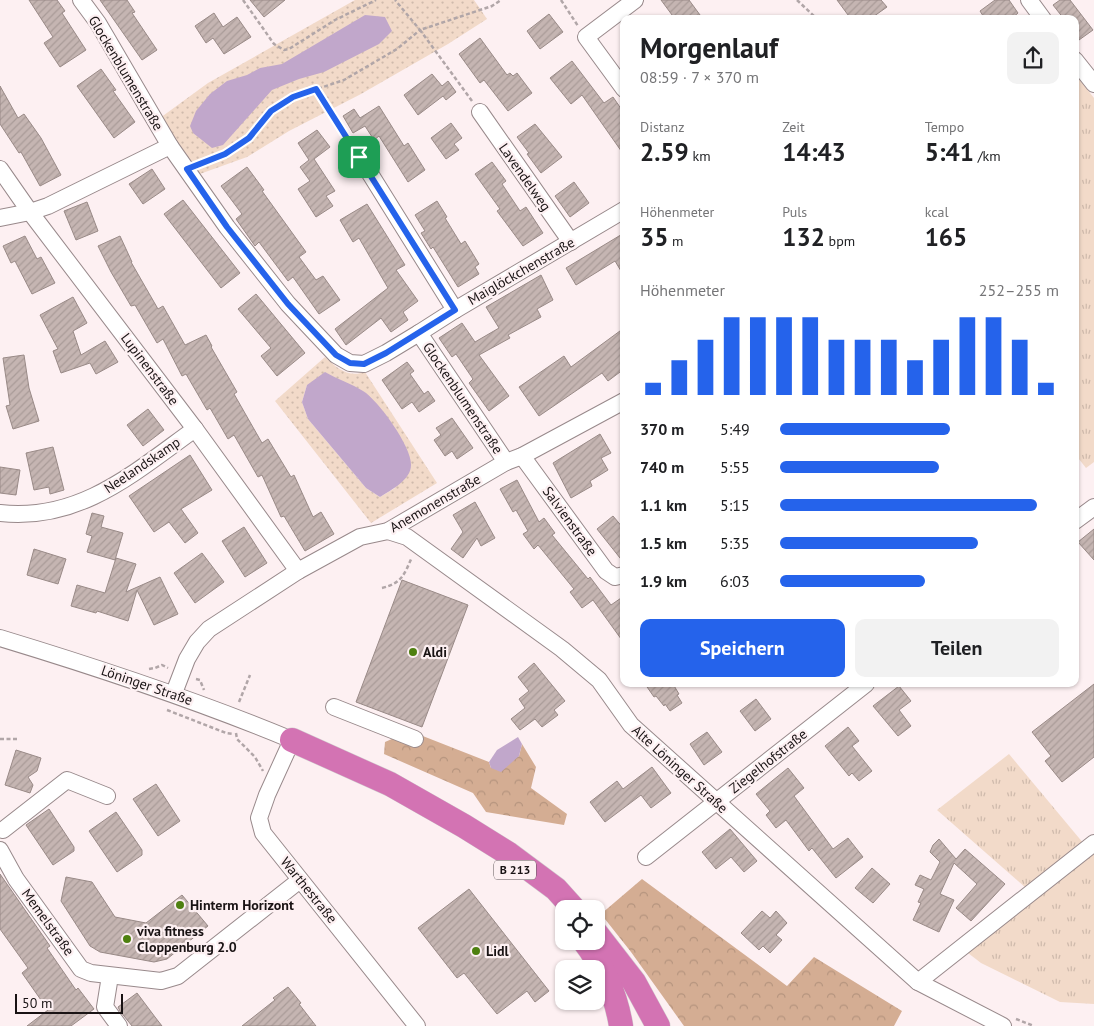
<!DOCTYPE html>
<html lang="de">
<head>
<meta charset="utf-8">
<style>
	:root { --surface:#fff; --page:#f2f2f2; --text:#202124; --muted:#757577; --accent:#2563eb }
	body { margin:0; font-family:"PT Sans",sans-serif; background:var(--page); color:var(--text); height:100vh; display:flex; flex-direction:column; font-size:19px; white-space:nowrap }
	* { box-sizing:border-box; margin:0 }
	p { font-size:16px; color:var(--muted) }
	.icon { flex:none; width:28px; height:28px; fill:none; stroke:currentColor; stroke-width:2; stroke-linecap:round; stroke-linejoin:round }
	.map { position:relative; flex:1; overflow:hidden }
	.side { position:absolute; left:620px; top:15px; width:459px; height:672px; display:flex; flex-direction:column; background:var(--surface); border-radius:10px; box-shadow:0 1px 4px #0004 }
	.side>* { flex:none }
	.fabs { position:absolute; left:555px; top:900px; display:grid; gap:10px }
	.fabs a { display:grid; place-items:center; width:50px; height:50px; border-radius:10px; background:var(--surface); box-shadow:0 1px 4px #0004; font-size:25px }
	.scale { position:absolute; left:15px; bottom:12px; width:108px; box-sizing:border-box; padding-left:5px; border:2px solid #191314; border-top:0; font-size:14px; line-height:18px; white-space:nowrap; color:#191314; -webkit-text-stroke:4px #fdf0f2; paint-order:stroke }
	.pin { position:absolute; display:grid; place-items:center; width:42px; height:42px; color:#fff; margin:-21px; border-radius:10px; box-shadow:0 2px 8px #0006 }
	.round { display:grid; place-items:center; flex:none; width:52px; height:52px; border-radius:10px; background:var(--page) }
	.headline { display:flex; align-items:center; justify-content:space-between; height:85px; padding:0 20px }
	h1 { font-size:28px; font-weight:600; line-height:38px }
	.stats { display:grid; grid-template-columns:repeat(3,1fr); gap:8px; height:85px; padding:5px 20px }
	.stats div { display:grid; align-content:center }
	.stats b { font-size:25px; font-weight:600 }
	.stats small { font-size:14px; font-weight:400 }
	.stats p { font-size:14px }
	.chart { height:140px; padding:10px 20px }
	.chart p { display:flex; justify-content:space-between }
	.chart svg { width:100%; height:90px; margin-top:5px; stroke:var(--accent); stroke-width:6 }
	.button { display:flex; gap:10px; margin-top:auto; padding:10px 20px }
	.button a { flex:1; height:58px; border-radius:10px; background:var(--accent); color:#fff; font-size:20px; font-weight:600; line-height:58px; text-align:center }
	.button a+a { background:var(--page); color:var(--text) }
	ul { padding:0 20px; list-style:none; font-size:16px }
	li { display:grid; grid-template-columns:80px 60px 1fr; align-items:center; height:38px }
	li i { height:12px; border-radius:6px; background:var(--accent) }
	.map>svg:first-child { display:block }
	.grass { fill:url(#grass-tufts) }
	.forest { fill:url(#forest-crowns) }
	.park { fill:url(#park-dots); fill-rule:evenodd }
	.water { fill:#c1a7cb }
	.building { fill:url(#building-hatch); stroke:#998a87 }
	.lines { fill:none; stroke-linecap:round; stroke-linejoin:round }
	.minor-casing { stroke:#98898b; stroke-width:18 }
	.highway-casing { stroke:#d1d0d0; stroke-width:25 }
	.path { stroke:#b1a6a8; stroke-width:2.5; stroke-dasharray:4 2.5; stroke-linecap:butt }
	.minor { stroke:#fff; stroke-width:16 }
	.highway { stroke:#d373b3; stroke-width:24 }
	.route-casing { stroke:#fff; stroke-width:10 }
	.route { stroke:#2563eb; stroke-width:6 }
	.poi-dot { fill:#4e8010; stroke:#fdf0f2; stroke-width:2 }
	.labels { text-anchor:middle; stroke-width:4.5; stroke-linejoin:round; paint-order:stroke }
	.shield { fill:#fdf0f2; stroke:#5d5557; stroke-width:1 }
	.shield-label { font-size:12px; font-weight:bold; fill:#191314 }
	.street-label { font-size:14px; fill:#191314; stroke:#fdf0f2 }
	.poi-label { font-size:14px; font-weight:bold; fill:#191314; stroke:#fdf0f2; text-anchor:start }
</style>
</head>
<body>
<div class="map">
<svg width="1094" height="1026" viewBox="0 0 1094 1026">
	<defs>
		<pattern id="grass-tufts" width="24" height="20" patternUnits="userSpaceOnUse" patternTransform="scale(1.25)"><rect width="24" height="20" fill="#f2dac9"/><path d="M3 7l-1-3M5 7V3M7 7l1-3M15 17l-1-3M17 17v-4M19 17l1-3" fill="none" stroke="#cfbaac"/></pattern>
		<pattern id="forest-crowns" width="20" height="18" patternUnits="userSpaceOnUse" patternTransform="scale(1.25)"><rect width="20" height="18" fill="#d4ad93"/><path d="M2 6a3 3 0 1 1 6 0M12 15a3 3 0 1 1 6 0" fill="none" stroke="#b5947e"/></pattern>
		<pattern id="park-dots" width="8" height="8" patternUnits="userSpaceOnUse" patternTransform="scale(1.25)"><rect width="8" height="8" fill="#f2dac9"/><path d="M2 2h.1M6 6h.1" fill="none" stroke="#cfbaac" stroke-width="1.8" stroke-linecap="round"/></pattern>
		<pattern id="building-hatch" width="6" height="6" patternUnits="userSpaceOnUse" patternTransform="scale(1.25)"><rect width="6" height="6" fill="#c5b5b2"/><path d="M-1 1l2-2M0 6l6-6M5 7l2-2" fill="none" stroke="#a99b98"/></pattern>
	</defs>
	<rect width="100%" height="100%" fill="#fdf0f2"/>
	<!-- grass -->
	<g class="grass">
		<path d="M1075,74l19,24v364l-8,6 -11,-14z"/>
		<path d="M1009,754l75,90 -58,44 -89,-78z"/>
		<path d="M1094,853v151l-34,-2 -79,-39 -13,-10z"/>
	</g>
	<!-- forest -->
	<g class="forest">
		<path d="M410,731l79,31 2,6 28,-12 3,-12 14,23 -5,21 36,26 -3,11 -78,-13 -13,-19 -89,-39 1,-12z"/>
		<path d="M642,879l145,107 27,-29 88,54 -8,15h-210l-53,-74 -30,-38z"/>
	</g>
	<!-- park -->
	<g class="park">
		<path d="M355,0h119l13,19 -39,25 -87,50 -72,37 -42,26 -50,18 -37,-57 48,-35z"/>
		<path d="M325,357c12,11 23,21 40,15l72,111 -66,40 -96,-122zM346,384l18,8 31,96 -15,9 -14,-9 -58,-69 -6,-17 5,-17z"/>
	</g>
	<!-- water -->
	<g class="water">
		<path d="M365,15l20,2 7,14 -13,13 -55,28 -25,7 -27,11 -49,55 -11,3 -19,-15 -3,-7 6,-15 14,-17 17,-13 20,-6 13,-7 22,-4z"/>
		<path d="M325,372c12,7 27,12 38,19 15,9 49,56 48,74 0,15 -20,25 -31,32l-14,-9 -58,-69 -6,-17 5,-17z"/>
		<path d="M518,737l4,7 -3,12 -18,16 -10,-4 -2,-6 8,-12z"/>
	</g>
	<!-- building -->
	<g class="building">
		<path d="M29,0h28l8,11 -3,2 24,37 -26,17 -16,-24 9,-6z"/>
		<path d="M100,0h27l8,12 -3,1 25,37 -15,10z"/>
		<path d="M250,0h35l-21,17z"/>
		<path d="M661,0h28l14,19h-28z"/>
		<path d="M837,0h44l6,7 -17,12h-19z"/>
		<path d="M995,0h14l9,13 -7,6h-26l-5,-8z"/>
		<path d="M1060,0h10l23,30 -14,10 -4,-6v-15h-11l-11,-14z"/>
		<path d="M214,13l9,14 14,-10 14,20 -27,17 -11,-16 -7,5 -11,-17z"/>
		<path d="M549,14l14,18 -23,17 -13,-18z"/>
		<path d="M480,38l27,37 3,-2 3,3 4,-3 15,20 -24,18 -24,-31 -4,3 -21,-29z"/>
		<path d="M572,61l32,42 9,-6 11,16v42l-42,-60 -11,9 -21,-26z"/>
		<path d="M101,69l15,21 -3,1 22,31 -21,16 -37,-52z"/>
		<path d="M432,74l10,12 6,-5 8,11 -10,8 -3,-4 -25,19 -14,-20z"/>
		<path d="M0,86l18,32 6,-4 17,24 20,37 -21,11 -19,-34 -2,1 -19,-29z"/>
		<path d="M379,106l25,40 4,-3 17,27 -17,12 -29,-46 -5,4 -9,-14 -12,7 -10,-17 11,-7 6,9z"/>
		<path d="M451,123l11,15 -8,6 5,6 -13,9 -15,-21z"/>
		<path d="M535,124l27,33 -21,16 -14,-19 2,-1 -12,-16z"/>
		<path d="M317,130l13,17 -16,12 21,32 -9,5 7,10 -17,11 -18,-28 12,-8 -10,-14 9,-7 -11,-17z"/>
		<path d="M492,162l14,19 -4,3 18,27 6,-4 17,26 -20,13 -26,-35 3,-2 -25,-35z"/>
		<path d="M247,167l17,23 -2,1 44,61 -7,5 17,23 7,-4 17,24 -21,14 -26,-37 -5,4 -29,-39 -4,4 -19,-27 6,-5 -21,-28z"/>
		<path d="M152,169l13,20 -22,15 -14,-20z"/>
		<path d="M574,182l15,21 -19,14 -15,-21z"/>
		<path d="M183,200l57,73 -19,15 -57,-74z"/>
		<path d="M437,201l10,16 -2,1 16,26 4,-3 14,23 -4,3 4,7 -21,13 -25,-40 -2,2 -10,-16 4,-2 -10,-16z"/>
		<path d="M87,202l11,29 -22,9 -12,-29z"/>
		<path d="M367,204l38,61 -9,5 22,31 -15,11 5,8 -17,12 -10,-14 -35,27 -11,-16 53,-41 -29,-50 -6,4 -13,-22z"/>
		<path d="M624,233v43l-9,-15 -39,24 -10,-17z"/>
		<path d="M25,236l12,23 4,-2 14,26 -23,11 -17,-33 -4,2 -8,-17z"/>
		<path d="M120,236l12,26h-1l27,47 5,-3 22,39 21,-10 6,11 -1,1 26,45 -3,2 28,49 6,-4 23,38 3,-2 19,42 8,-5 13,22 -29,17 -21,-35 -3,1 -19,-42 -4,2 -24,-42 -6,4 -18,-31 -3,2 -21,-36 -4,2 -19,-37 -6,4 -22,-38 -4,1 -20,-34 -13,-26z"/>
		<path d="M541,275l12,25 -16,9 4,8 -33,18 2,3 -31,17 30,41 -20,15 -20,-28 4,-4 -17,-25 -4,3 -13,-19 23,-15 13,19 24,-14 -13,-21z"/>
		<path d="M256,294l49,59 -28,23 -16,-20 10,-8 -33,-39z"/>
		<path d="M73,297l14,26 -14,8 8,24 24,-14 13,21 -22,12 -6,-11 -29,10 -8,-22 5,-2 -18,-34z"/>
		<path d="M624,328v41l-16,12 -6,-8 -63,43 -20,-29 45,-31 7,11z"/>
		<path d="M24,355l5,33 10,33 -26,8 -7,-23 4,-1 -7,-47z"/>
		<path d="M407,362l7,9 -4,3 14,20 4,-3 7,10 -16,11 -7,-10 -10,7 -20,-29z"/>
		<path d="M148,409l16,21 -21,16 -16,-21z"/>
		<path d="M452,418l21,30 -16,11 -5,-8 -7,5 -11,-16 7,-5 -5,-7z"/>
		<path d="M600,434l11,19 -10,5 7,12 -18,11 2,5 -21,12 -18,-35z"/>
		<path d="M53,447l11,43 -14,4 -1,-7 -15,3 -8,-37z"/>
		<path d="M190,455l22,35 -31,19 17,24 -13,10 -16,-21 -15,10 -25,-36z"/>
		<path d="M0,467l20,3 -4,25 -16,-2z"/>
		<path d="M517,480l22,42 5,-4 11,15 -3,2 36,44 2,-2 21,28 13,-9v47l-31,-43 -11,8 -12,-16 4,-3 -36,-44 -4,4 -11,-15 5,-3 -12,-21 -3,2 -13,-23z"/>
		<path d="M475,502l20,36 -14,8 -4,-8 -14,20 -12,-9 12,-17 -10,-17z"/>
		<path d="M92,513l12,3 -3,11 22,6 -8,27 -28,-8 5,-16 -6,-2z"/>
		<path d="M613,516l11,13v34l-27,-34z"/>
		<path d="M244,527l23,36 -22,14 -23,-36z"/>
		<path d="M1094,529v31l-16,-18z"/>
		<path d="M34,549l32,10 -8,25 -31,-9z"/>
		<path d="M202,553l22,29 -29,21 -21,-30z"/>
		<path d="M116,558l20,6 -10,28 34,-15 18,37 -24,11 -17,-35 -9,31 -31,-10 -1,2 -25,-7 6,-21 28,8z"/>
		<path d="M402,580l66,25 -46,122 -66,-25z"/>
		<path d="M534,663l31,38 -11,9 4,5 -16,12 -7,-8 -15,11 -9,-11 14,-11 -6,-9 10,-8 -11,-14z"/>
		<path d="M645,684h28l6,10 -2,1 5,8 -12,8 -5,-7 -1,2 -8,-10 -2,1z"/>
		<path d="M1094,684v73l-32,25 -17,-21 6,-5 -19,-24z"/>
		<path d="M899,686l12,15 -12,9 12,16 -13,10 -25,-30z"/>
		<path d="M756,699l15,20 -16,12 -15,-20z"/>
		<path d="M848,727l11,14 -7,5 20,25 -13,10 -7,-8 -3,3 -24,-30z"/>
		<path d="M707,732l15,20 -18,13 -14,-21z"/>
		<path d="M16,750l25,8 -4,13 -9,6 5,8 -3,8 -25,-8z"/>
		<path d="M652,767l19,26 -20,15 -10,-13 -36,27 -15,-20 27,-21 6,8z"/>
		<path d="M788,768l16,20 -10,8 39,53 15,-11 15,19 -27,21 -24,-30 -3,3 -23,-31 -10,8 -10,-13 4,-4 -14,-17z"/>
		<path d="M156,784l24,37 -22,15 -25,-37z"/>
		<path d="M49,809l25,38v4l-21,14 -27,-40z"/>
		<path d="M116,812l26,38v5l-25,17 -28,-41z"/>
		<path d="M730,829l27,32 -13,11 -13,-15 -15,12 -14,-17z"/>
		<path d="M939,839l17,20 9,-10 40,35 -34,37 -15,-13 21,-24 -23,-21 -14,31 14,6 -15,32 -26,-12 8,-17 -3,-1 6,-13 -9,-4 5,-10 11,5 9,-18 -10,-10 3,-7z"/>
		<path d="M872,868l18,16 -17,19 -18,-15z"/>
		<path d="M0,874l50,72 -3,2 29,42 2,-2 16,21 -23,17h-44l21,-16 -26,-37 6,-5 -28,-39z"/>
		<path d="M66,877l26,5 23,35 31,6 36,-28 26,31 -41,33 -13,3 -54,-10 -10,-6 -29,-45z"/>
		<path d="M469,889l80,102 -14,11 -8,-11 -30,23 -33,-41 -7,5 -39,-50z"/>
		<path d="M762,911l8,7 6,-7 11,12 -11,12 6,5 -12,13 -7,-7 -4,4 -18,-17z"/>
		<path d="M288,987l13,16 -2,1 17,22h-74l33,-26 -2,-2z"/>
		<path d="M137,993l18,24 7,9h-30l-12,-15 -2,-4z"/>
	</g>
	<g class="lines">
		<defs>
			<g id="minor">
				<path d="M1029,0l14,19"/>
				<path d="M1075,60l19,24"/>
				<path d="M624,89l-38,-52 49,-37"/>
				<path d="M480,112l91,130"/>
				<path d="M170,146l57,81 61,77 48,51 14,8 14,1 22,-11 33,-20 87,129"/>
				<path d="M0,169l30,43 165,217 103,142"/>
				<path d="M369,172l86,138"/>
				<path d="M0,218l30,-6 18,-6 122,-60 -72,-123 -17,-23"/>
				<path d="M419,333l36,-23 169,-100"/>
				<path d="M522,456l84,115 9,6 9,-2"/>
				<path d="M0,513c80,9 135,-41 195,-84"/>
				<path d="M1075,521l19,-14"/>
				<path d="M388,531l19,6 155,112 37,31 32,45 287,257 85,44"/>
				<path d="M0,638c99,30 196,62 292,102l-25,55 -8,23 4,15 154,193"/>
				<path d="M174,693l13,-34 10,-17 12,-13 89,-58 62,-34 28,-6 118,-69 16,-6 102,-55"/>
				<path d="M334,707l81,32"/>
				<path d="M3,830l64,-50 40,16"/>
				<path d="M0,850l16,29 65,90 10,4 70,8 17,-5 122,-96"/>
				<path d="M646,857l220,-173"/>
				<path d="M110,976l-5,31 14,19"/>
				<path d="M918,982l176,-139"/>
			</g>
			<g id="highway">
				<path d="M292,740l98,44 74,42 45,28 47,35 18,20"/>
				<path d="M596,933l38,49 24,44"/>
				<path d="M584,941c19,25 32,54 37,85"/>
			</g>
		</defs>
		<!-- minor casing -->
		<use href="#minor" class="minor-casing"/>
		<!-- highway casing -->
		<use href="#highway" class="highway-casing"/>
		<!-- path -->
		<g class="path">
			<path d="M243,0l31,44 10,6 5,-1 46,-29 41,-20"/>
			<path d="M561,0l17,26"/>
			<path d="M797,0l20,19"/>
			<path d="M316,89l45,71"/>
			<path d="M472,101l-52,-71 72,-24 9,-6"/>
			<path d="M200,164l25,-10 24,-16 22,-27 22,-14 51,-17 53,-31 23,-19 -25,-30"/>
			<path d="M382,588c20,-5 22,-13 30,-31"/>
			<path d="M149,669l6,-1 7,-3 6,3"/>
			<path d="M196,679l4,1 4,10"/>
			<path d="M239,702l11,-27"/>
			<path d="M167,710l59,23 8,1"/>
			<path d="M236,733l1,6 18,18 8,14"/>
			<path d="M0,739h19"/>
			<path d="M1016,1019l18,7"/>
		</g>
		<!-- minor -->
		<use href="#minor" class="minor"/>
		<!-- highway -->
		<use href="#highway" class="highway"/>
	</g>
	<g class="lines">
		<defs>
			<path id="route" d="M316,89l139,221 -69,43 -22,11 -14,-1 -14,-8 -48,-51 -61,-77 -40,-58 38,-15 24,-16 22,-27 22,-14z"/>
		</defs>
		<!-- route casing -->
		<use href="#route" class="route-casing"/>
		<!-- route -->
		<use href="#route" class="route"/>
	</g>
	<!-- markers -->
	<g class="poi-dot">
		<circle cx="413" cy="652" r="5"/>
		<circle cx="180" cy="905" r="5"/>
		<circle cx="127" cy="939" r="5"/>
		<circle cx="476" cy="951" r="5"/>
	</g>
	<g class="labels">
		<!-- shield labels -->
		<rect class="shield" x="494" y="860.5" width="42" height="19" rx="4"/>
		<g class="shield-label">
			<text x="515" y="874">B 213</text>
		</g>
		<!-- street labels -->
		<g class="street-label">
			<text transform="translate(126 73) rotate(59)" y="5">Glockenblumenstraße</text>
			<text transform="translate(525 177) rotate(55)" y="5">Lavendelweg</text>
			<text transform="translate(521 271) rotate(-30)" y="5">Maiglöckchenstraße</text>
			<text transform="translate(150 369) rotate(53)" y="5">Lupinenstraße</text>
			<text transform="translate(463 398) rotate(56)" y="5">Glockenblumenstraße</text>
			<text transform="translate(142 465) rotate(-34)" y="5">Neelandskamp</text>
			<text transform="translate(435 503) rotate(-30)" y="5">Anemonenstraße</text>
			<text transform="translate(570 521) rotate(54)" y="5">Salvienstraße</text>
			<text transform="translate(147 685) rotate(19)" y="5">Löninger Straße</text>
			<text transform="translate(768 761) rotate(-38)" y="5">Ziegelhofstraße</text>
			<text transform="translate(680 769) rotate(42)" y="5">Alte Löninger Straße</text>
			<text transform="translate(309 890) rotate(51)" y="5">Warthestraße</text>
			<text transform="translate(48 922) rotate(54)" y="5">Memelstraße</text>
		</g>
		<!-- poi labels -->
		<g class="poi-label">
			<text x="423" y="657">Aldi</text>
			<text x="190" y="910">Hinterm Horizont</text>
			<text x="137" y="936">viva fitness<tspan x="137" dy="16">Cloppenburg 2.0</tspan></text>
			<text x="486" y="956">Lidl</text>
		</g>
	</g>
</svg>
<div class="fabs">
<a><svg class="icon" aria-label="locate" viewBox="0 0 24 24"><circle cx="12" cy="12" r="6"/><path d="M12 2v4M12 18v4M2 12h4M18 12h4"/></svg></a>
<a><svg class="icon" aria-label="layers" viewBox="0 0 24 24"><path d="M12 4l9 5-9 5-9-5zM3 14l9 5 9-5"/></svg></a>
</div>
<div class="scale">50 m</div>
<div class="pin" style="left:359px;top:157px;background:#1e9e55"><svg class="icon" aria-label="arrive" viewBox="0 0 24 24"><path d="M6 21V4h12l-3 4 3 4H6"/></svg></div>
<section class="side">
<div class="headline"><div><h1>Morgenlauf</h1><p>08:59 · 7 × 370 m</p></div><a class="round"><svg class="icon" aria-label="share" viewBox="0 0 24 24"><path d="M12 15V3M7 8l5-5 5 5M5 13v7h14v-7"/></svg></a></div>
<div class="stats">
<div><p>Distanz</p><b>2.59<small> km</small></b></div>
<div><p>Zeit</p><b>14:43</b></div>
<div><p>Tempo</p><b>5:41<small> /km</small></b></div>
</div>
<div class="stats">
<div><p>Höhenmeter</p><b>35<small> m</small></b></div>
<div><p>Puls</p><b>132<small> bpm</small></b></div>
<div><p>kcal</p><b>165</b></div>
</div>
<div class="chart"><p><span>Höhenmeter</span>252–255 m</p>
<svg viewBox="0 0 160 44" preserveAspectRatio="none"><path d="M5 44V38M15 44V27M25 44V17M35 44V6M45 44V6M55 44V6M65 44V6M75 44V17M85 44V17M95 44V17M105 44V27M115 44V17M125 44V6M135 44V6M145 44V17M155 44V38"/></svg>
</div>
<ul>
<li><b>370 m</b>5:49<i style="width:61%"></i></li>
<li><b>740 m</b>5:55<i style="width:57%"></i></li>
<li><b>1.1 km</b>5:15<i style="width:92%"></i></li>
<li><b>1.5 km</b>5:35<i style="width:71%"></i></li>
<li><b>1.9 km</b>6:03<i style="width:52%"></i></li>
</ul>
<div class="button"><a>Speichern</a><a>Teilen</a></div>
</section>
</div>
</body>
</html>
